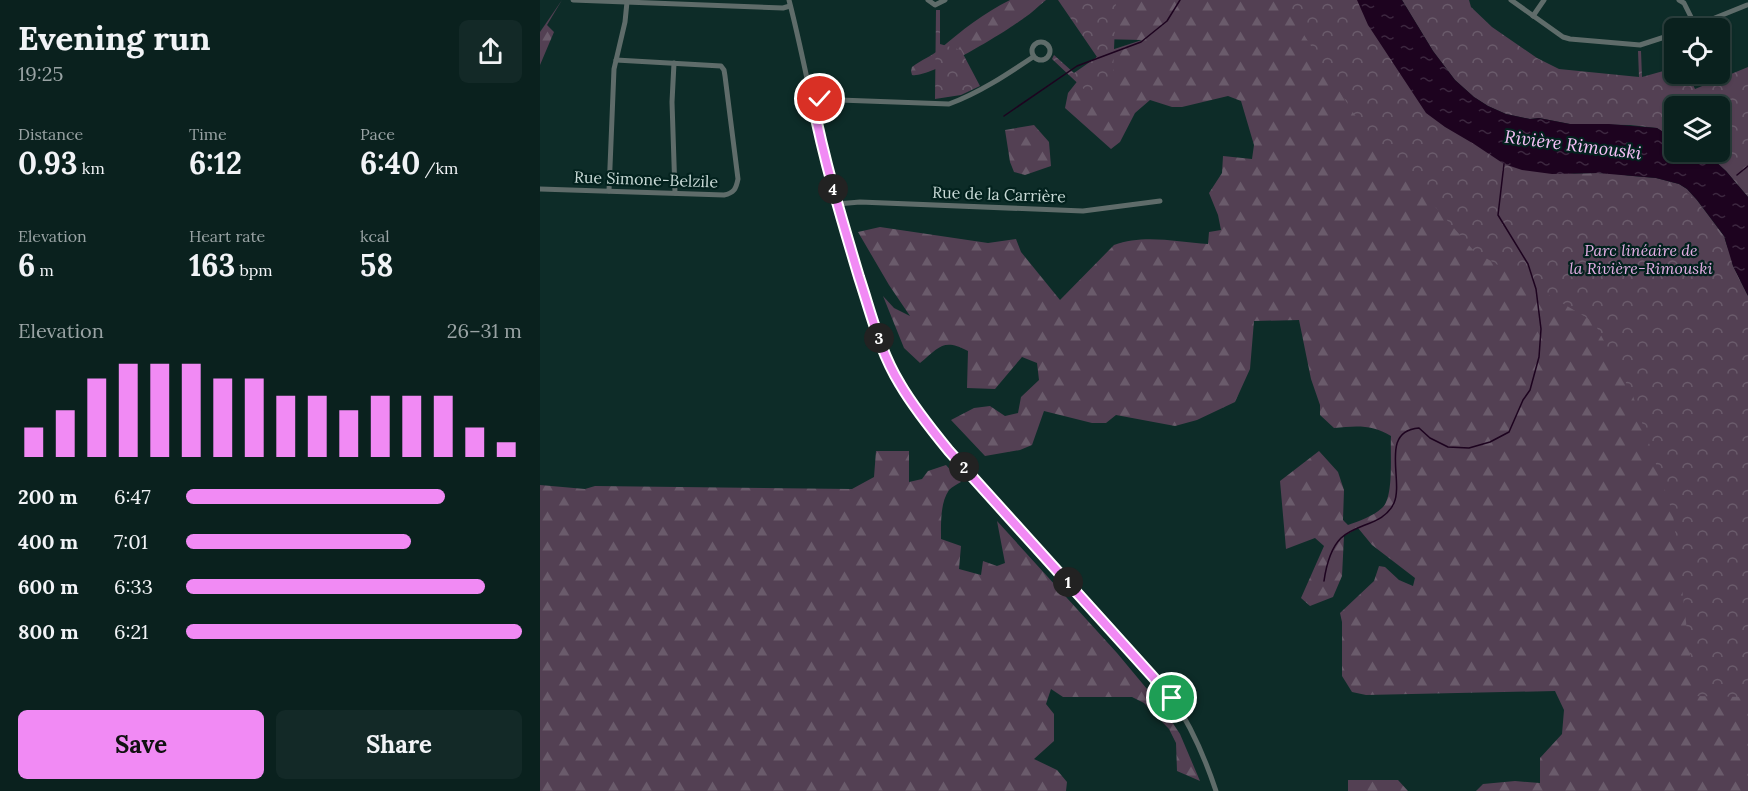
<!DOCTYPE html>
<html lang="en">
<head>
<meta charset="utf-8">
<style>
	:root { --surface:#0a211e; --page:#132927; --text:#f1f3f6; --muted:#99a3a4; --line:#2a3e3c; --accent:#f18af4 }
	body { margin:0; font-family:Lora,serif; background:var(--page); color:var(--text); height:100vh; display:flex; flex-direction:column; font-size:22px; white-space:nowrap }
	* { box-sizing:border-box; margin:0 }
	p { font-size:20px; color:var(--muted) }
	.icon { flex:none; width:33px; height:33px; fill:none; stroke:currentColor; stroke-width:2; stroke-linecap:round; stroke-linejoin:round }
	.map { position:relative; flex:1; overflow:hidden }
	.side { display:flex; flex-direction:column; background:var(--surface); width:540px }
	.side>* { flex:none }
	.tools { position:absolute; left:1124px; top:18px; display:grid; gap:12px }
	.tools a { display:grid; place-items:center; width:66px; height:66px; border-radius:9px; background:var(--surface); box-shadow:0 2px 4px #0004,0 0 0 2px var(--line); font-size:30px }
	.pin { position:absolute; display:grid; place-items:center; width:51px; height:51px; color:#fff; margin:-26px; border:3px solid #fff; border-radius:50%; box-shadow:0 2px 6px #0007 }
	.km { position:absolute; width:30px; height:30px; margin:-15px; border-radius:50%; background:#222; color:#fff; font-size:16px; line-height:30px; text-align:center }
	.round { display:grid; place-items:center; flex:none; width:63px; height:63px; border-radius:9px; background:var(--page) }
	.head { display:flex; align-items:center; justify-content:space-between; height:102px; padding:0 18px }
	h1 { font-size:33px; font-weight:700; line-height:45px }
	.metrics { display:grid; grid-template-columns:repeat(3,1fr); gap:9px; height:102px; padding:6px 18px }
	.metrics div { display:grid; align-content:center }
	.metrics b { font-size:30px; font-weight:700 }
	.metrics small { font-size:16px; font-weight:400 }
	.metrics p { font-size:16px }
	.chart { height:168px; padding:12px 18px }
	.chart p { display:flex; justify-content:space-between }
	.chart svg { width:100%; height:108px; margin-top:6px; stroke:var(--accent); stroke-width:6 }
	.primary-button { display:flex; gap:12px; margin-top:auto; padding:12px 18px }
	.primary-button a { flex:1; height:69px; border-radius:9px; background:var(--accent); color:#111; font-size:24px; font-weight:700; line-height:69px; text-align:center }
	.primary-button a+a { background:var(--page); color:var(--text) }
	ul { padding:0 18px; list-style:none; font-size:20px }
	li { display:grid; grid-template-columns:96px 72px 1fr; align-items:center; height:45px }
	li i { height:15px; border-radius:8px; background:var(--accent) }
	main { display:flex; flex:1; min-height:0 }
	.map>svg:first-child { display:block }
	.forest { fill:url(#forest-firs) }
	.park { fill:url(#park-crowns) }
	.water { fill:url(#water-ripples) }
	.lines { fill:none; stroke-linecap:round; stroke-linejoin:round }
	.stream { stroke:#1d031f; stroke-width:1.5 }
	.minor { stroke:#5f6c6a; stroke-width:5 }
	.route-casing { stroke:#fff; stroke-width:12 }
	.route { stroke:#f18af4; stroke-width:8 }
	.labels { text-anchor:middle; stroke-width:4.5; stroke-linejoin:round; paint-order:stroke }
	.street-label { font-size:16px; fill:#c8d9d6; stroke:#03221e }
	.park-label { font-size:16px; font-style:italic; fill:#e3aee4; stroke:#03221e }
	.water-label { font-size:18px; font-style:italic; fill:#f6c0f7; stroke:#03221e }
</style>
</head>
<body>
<main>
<section class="side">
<div class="head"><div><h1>Evening run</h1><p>19:25</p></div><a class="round"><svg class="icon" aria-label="share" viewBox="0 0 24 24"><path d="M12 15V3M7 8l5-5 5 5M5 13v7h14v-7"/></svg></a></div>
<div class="metrics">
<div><p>Distance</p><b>0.93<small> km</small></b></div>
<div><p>Time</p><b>6:12</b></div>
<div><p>Pace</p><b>6:40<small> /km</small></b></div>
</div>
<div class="metrics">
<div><p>Elevation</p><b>6<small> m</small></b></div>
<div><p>Heart rate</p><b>163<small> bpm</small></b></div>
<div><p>kcal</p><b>58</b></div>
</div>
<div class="chart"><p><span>Elevation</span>26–31 m</p>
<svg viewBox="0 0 160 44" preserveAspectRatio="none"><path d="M5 44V32M15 44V25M25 44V12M35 44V6M45 44V6M55 44V6M65 44V12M75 44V12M85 44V19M95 44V19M105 44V25M115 44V19M125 44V19M135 44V19M145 44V32M155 44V38"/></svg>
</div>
<ul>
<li><b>200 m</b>6:47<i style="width:77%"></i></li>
<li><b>400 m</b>7:01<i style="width:67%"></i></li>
<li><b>600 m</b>6:33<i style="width:89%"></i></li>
<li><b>800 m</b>6:21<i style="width:100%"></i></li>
</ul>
<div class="primary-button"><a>Save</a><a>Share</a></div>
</section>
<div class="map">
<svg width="1208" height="791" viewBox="0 0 1208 791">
	<defs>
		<pattern id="forest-firs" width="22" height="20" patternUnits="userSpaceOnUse" patternTransform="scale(1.5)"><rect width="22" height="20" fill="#534053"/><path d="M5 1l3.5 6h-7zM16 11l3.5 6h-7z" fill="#6a5b6b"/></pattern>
		<pattern id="park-crowns" width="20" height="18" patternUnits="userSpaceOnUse" patternTransform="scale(1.5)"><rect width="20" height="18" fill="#534053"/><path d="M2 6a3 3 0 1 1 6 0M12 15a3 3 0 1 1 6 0" fill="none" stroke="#6a5b6b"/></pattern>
		<pattern id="water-ripples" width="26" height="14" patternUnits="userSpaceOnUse" patternTransform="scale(1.5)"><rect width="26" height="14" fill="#1d031f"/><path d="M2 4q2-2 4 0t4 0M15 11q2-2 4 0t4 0" fill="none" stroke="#3c273f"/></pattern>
	</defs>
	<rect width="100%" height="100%" fill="#0d2c28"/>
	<!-- forest -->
	<g class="forest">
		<path d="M22,0l-15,25 7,7 -14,33v-33z"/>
		<path d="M470,0h36c-8,6 -14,13 -22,18 -17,13 -95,61 -112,57l-1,-4 1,-4c9,-7 20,-11 28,-18 22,-19 44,-36 70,-49z"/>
		<path d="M534,0h283l195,174 46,-1 58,5 23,6 8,5 10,11 27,36 9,30 15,30v495h-272l7,-7 32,-3 25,2v-25l22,-24 2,-24 -9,-19 -189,4 -14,-3 -10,-16v-54l-2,-9 34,-32 5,-15 6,1 14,13 14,6 2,-8 -43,-33 -14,-17 -14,8 -2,40 -9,21 -23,9 -9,-8 23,-52 -9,-8 -29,11 -6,-68 39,-30 19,21 6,18 -1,30 5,5c11,-4 26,-9 35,-18 11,-12 7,-54 8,-71 -19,-12 -36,-10 -57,-8l-14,-13v-10l-9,-26 -12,-59 -45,1 -4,48 -15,33 -38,18 -22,6 -59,-11 -10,8h-14l-48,-12 -12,34 -12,5 -35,6 -34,-36 23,-12 16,-2 15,10 13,-3 3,-16 18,-17 -2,-17 -15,-6 -27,32 -28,-1 1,-37c-25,-13 -28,-4 -48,12l-16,-15 -21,-52 11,12 16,8 -21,-31 -31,-53 22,-5 108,16 28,-4 5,13 39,48 54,-55c30,-11 63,-3 94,-1l1,-12 12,-2 -3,-15 -9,-22 13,-20 1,-17 29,3 2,-14 -13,-44 -13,-5 -46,11h-10l-22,-7 -15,13 -15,29 -9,7 -46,-41 3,-15 31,-39 43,-14 -43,-1z"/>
		<path d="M494,125l15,17 2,24 -26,9 -11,-3 -4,-10 -5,-32z"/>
		<path d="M336,451h33v31l13,-3 6,-8 18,-6 15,17c-4,2 -9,5 -12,8 -9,13 -8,34 -8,49l20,7 -2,23 22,6 2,-14 14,5 8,-3 -8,-42 120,132 45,54 18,27 20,47 -23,-10 -1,-28 -7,-14 -25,-26 -12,-6h-69l-12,-8 -5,15 8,10v27l-20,18 23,11 10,12 -1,9h-526v-306l45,4 10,-3 257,3 22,-12z"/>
		<path d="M808,780h50l10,11h-60z"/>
	</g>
	<!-- park -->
	<g class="park">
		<path d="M518,0h58l-3,74 -25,19 -36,-34 2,-4 20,18 23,-16z"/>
		<path d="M742,0h77l4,10 207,163 17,4 18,-4 19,2 7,2 20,2 11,3 3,3 15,3 16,12 27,38 10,21 -1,5 16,35v398l-53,-1 -22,-182 -40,-118 -39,-74 -120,-71 -120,-137z"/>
		<path d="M862,0h67l2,7 21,20 45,31 22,11 80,8 -1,-26h3l1,26 32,-9v6h14l7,15 53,-22v130l-22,-26 -21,-19h14v-46h-45v33l-17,-11 -27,-3 -60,-1 -31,-6 -9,1 -24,-5 -18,-8 -14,-9 -19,-17 -22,-29z"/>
		<path d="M396,10h4v34l21,6 19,36 -19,9 -26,4z"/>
	</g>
	<!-- water -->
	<path class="water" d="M817,0h45l31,51 22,29 19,17 14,9 18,8 24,5 9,-1 31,6h39l48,4 17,11v13h31l21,19 22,26v99l-15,-30 -9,-30 -27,-36 -10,-11 -8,-5 -23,-6 -58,-5 -46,1 -30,-4 -18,-6 -30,-20 -29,-17 -19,-14 -58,-88z"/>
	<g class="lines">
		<!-- stream -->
		<g class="stream">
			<path d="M464,116l73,-50 64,-24 26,-21 13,-21"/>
			<path d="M1197,175l11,-9"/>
			<path d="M784,581c2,-14 6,-32 17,-43 16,-15 43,-13 53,-35 10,-23 -15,-72 25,-75l11,10 18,9 21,1 21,-6 19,-10 14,-32 7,-10 9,-33 2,-28 -5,-40 -8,-25 -30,-49 6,-51"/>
		</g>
		<!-- minor -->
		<g class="minor">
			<path d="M33,0l210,8 7,-2"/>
			<path d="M249,0c13,50 22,101 34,151 9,42 23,83 36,123 11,36 21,73 39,107 13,26 33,48 51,70l223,247c20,29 33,60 44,93"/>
			<path d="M388,0l7,5 10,-5"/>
			<path d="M971,0l52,37 7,2 70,6 34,-11"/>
			<path d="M1139,0l5,3 12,24"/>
			<path d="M993,16l11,-16"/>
			<path d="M1150,28l57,-23"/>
			<circle cx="501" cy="51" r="9"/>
			<path d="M134,63l-2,39 3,91"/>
			<path d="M272,99l137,5c30,-11 57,-29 84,-47"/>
			<path d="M0,189l184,6c10,-2 12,-6 14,-16l-13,-103 -1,-6 -3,-4 -105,-6"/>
			<path d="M69,191l5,-122 11,-47 2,-20"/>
			<path d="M297,204l23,-2 223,9 77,-10"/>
		</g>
	</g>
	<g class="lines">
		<defs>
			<path id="route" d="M280,99h-8c12,61 29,118 47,178 12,36 21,75 41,107 14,24 31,45 49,67l223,247"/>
		</defs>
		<!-- route casing -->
		<use href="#route" class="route-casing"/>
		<!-- route -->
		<use href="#route" class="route"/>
	</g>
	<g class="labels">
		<!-- street labels -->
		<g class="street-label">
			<text transform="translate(106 179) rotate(2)" y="6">Rue Simone-Belzile</text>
			<text transform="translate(459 194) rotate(2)" y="6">Rue de la Carrière</text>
		</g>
		<!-- park labels -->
		<g class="park-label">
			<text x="1101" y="256">Parc linéaire de<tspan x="1101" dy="18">la Rivière-Rimouski</tspan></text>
		</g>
		<!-- water labels -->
		<g class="water-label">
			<text transform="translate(1033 145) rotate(7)" y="6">Rivière Rimouski</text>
		</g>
	</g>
</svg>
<div class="tools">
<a><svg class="icon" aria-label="locate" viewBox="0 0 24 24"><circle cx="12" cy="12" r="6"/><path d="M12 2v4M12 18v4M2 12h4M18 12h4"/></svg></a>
<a><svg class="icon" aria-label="layers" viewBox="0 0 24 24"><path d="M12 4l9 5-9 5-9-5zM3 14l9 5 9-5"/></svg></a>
</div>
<div class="pin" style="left:632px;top:698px;background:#1e9e55"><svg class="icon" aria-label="arrive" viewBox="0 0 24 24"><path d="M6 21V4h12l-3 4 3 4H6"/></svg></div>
<div class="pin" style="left:280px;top:99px;background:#d93025"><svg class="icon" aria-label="check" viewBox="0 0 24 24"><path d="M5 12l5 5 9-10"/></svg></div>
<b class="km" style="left:528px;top:582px">1</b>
<b class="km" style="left:424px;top:467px">2</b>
<b class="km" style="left:339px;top:338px">3</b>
<b class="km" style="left:293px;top:189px">4</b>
</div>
</main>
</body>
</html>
